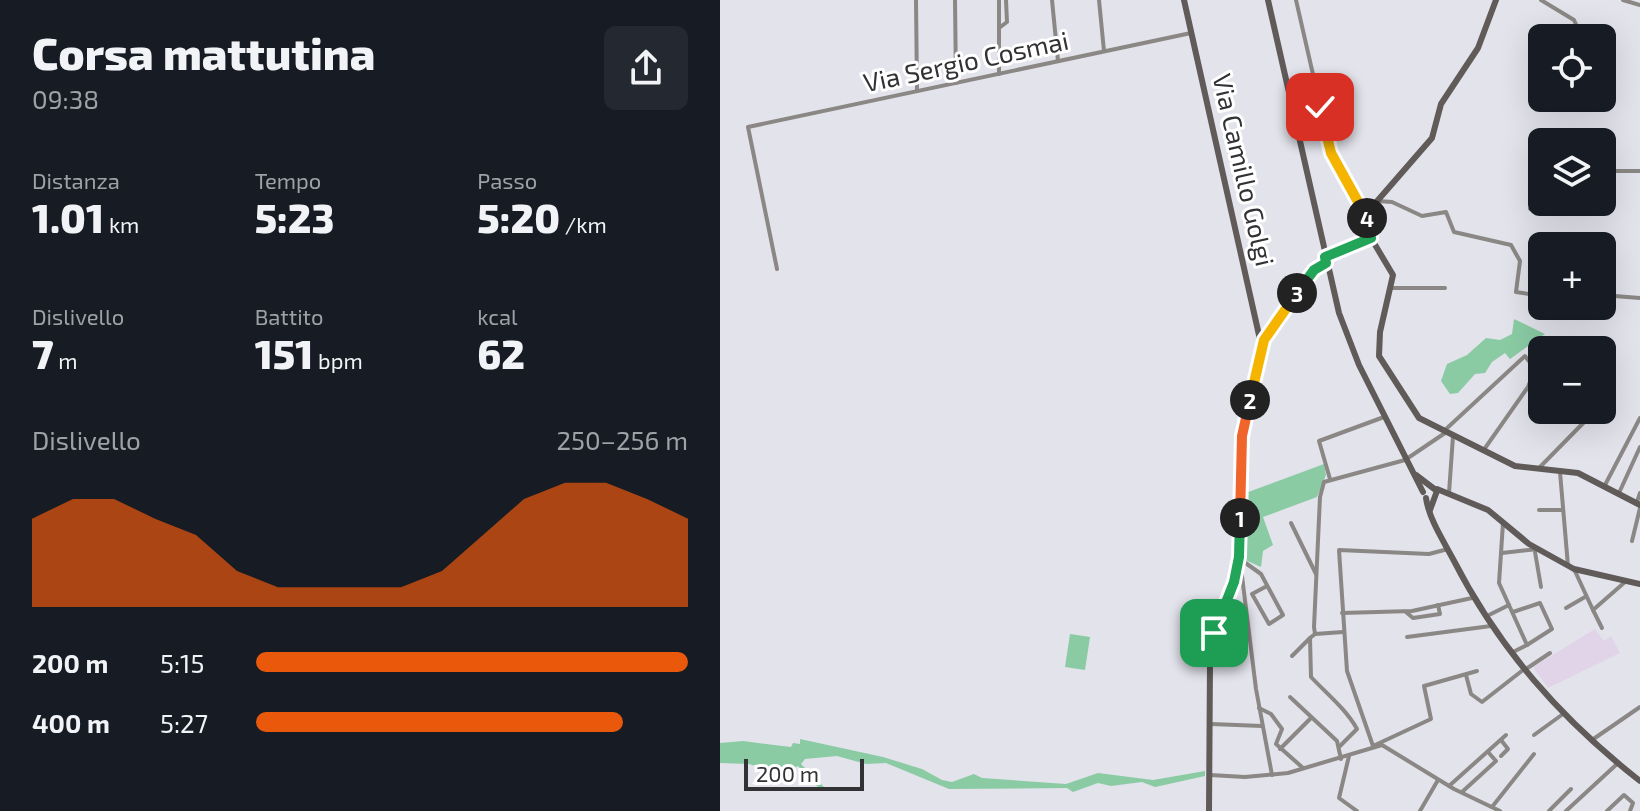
<!DOCTYPE html>
<html lang="it">
<head>
<meta charset="utf-8">
<style>
	:root { --surface:#171b24; --page:#242831; --text:#f1f3f6; --muted:#9ea1a6; --accent:#ea580c }
	body { margin:0; font-family:"Exo 2",sans-serif; background:var(--page); color:var(--text); height:100vh; display:flex; flex-direction:column; font-size:30px; white-space:nowrap }
	* { box-sizing:border-box; margin:0 }
	p { font-size:26px; color:var(--muted) }
	.icon { flex:none; width:44px; height:44px; fill:none; stroke:currentColor; stroke-width:2; stroke-linecap:round; stroke-linejoin:round }
	.map { position:relative; flex:1; overflow:hidden }
	.details { display:flex; flex-direction:column; background:var(--surface); width:720px }
	.details>* { flex:none }
	.buttons { position:absolute; left:808px; top:24px; display:grid; gap:16px }
	.buttons a { display:grid; place-items:center; width:88px; height:88px; border-radius:12px; background:var(--surface); box-shadow:0 8px 32px #0002; font-size:40px }
	.scale { position:absolute; left:24px; bottom:20px; width:120px; box-sizing:border-box; padding-left:8px; border:4px solid #323235; border-top:0; font-size:22px; line-height:28px; white-space:nowrap; color:#323235; -webkit-text-stroke:6px #fff; paint-order:stroke }
	.pin { position:absolute; display:grid; place-items:center; width:68px; height:68px; color:#fff; margin:-34px; border-radius:16px; box-shadow:0 4px 12px #0006 }
	.km { position:absolute; width:40px; height:40px; margin:-20px; border-radius:50%; background:#222; color:#fff; font-size:22px; line-height:40px; text-align:center }
	.round { display:grid; place-items:center; flex:none; width:84px; height:84px; border-radius:12px; background:var(--page) }
	.head { display:flex; align-items:center; justify-content:space-between; height:136px; padding:0 32px }
	h1 { font-size:44px; font-weight:800; line-height:60px }
	.figures { display:grid; grid-template-columns:repeat(3,1fr); gap:12px; height:136px; padding:8px 32px }
	.figures div { display:grid; align-content:center }
	.figures b { font-size:40px; font-weight:800 }
	.figures small { font-size:22px; font-weight:400 }
	.figures p { font-size:22px }
	.chart { height:224px; padding:16px 32px }
	.chart p { display:flex; justify-content:space-between }
	.chart svg { width:100%; height:144px; margin-top:8px; fill:var(--accent); opacity:.7 }
	ul { padding:0 32px; list-style:none; font-size:26px }
	li { display:grid; grid-template-columns:128px 96px 1fr; align-items:center; height:60px }
	li i { height:20px; border-radius:10px; background:var(--accent) }
	main { display:flex; flex:1; min-height:0 }
	.map>svg:first-child { display:block }
	.education { fill:#e1d4e8 }
	.green { fill:#8acba4 }
	.lines { fill:none; stroke-linecap:round; stroke-linejoin:round }
	.street { stroke:#8a8785; stroke-width:4 }
	.secondary { stroke:#605b59; stroke-width:6 }
	.split-1-casing { stroke:#fff; stroke-width:16 }
	.split-2-casing { stroke:#fff; stroke-width:16 }
	.split-3-casing { stroke:#fff; stroke-width:16 }
	.split-4-casing { stroke:#fff; stroke-width:16 }
	.split-5-casing { stroke:#fff; stroke-width:16 }
	.split-1 { stroke:#22a559; stroke-width:10 }
	.split-2 { stroke:#f0652b; stroke-width:10 }
	.split-3 { stroke:#f5b400; stroke-width:10 }
	.split-4 { stroke:#22a559; stroke-width:10 }
	.split-5 { stroke:#f5b400; stroke-width:10 }
	.labels { text-anchor:middle; stroke-width:6; stroke-linejoin:round; paint-order:stroke }
	.street-label { font-size:26px; fill:#323235; stroke:#fff }
</style>
</head>
<body>
<main>
<section class="details">
<div class="head"><div><h1>Corsa mattutina</h1><p>09:38</p></div><a class="round"><svg class="icon" aria-label="share" viewBox="0 0 24 24"><path d="M12 15V3M7 8l5-5 5 5M5 13v7h14v-7"/></svg></a></div>
<div class="figures">
<div><p>Distanza</p><b>1.01<small> km</small></b></div>
<div><p>Tempo</p><b>5:23</b></div>
<div><p>Passo</p><b>5:20<small> /km</small></b></div>
</div>
<div class="figures">
<div><p>Dislivello</p><b>7<small> m</small></b></div>
<div><p>Battito</p><b>151<small> bpm</small></b></div>
<div><p>kcal</p><b>62</b></div>
</div>
<div class="chart"><p><span>Dislivello</span>250–256 m</p>
<svg viewBox="0 0 160 44" preserveAspectRatio="none"><path d="M0 44V17L10 11L20 11L30 17L40 22L50 33L60 38L70 38L80 38L90 38L100 33L110 22L120 11L130 6L140 6L150 11L160 17V44z"/></svg>
</div>
<ul>
<li><b>200 m</b>5:15<i style="width:100%"></i></li>
<li><b>400 m</b>5:27<i style="width:85%"></i></li>
</ul>
</section>
<div class="map">
<svg width="920" height="811" viewBox="0 0 920 811">
	<rect width="100%" height="100%" fill="#e2e3eb"/>
	<!-- education -->
	<path class="education" d="M875,629l9,12 7,-5 9,17 -72,35 -15,-21z"/>
	<!-- green -->
	<g class="green">
		<path d="M794,319l31,15 -35,25 -5,-6 -13,9 -7,11 -10,1 -17,19 -8,1 -9,-13 6,-17 20,-9 19,-17 14,2 12,-6z"/>
		<path d="M604,464l2,11 -9,22 -54,20 10,28 -10,6 -2,16 -18,-8v-65z"/>
		<path d="M350,634l20,3 -5,33 -20,-3z"/>
		<path d="M80,739l83,18 39,12 20,11 10,2 22,-8 8,4 84,6 32,-11 55,7 52,-9v5l-50,11 -13,-5 -31,4 -13,-3 -25,9 -6,-4 -118,1 -63,-26 -20,1 -29,-8 -32,3 -4,5 25,25 -8,-2 -20,-21 -18,8 -31,-10 -29,-1v-20l23,-2 48,6 2,-4 7,1z"/>
	</g>
	<g class="lines">
		<!-- street -->
		<g class="street">
			<path d="M196,0l1,91"/>
			<path d="M235,0l1,83"/>
			<path d="M332,0l6,61"/>
			<path d="M379,0l5,51"/>
			<path d="M576,0l35,153 36,67"/>
			<path d="M821,0l33,20 8,18"/>
			<path d="M903,0l17,5"/>
			<path d="M279,28l8,-6 -1,-22"/>
			<path d="M279,74v-74"/>
			<path d="M882,171h38"/>
			<path d="M658,201l14,1 30,14 24,-4 8,20 57,13 9,16 -4,31 26,4"/>
			<path d="M810,209l12,-29"/>
			<path d="M57,269l-29,-142 443,-94"/>
			<path d="M671,288h54"/>
			<path d="M882,295l38,3"/>
			<path d="M882,404l2,-2"/>
			<path d="M725,430l80,-74 10,13 -7,18 -45,64"/>
			<path d="M819,468l57,-58"/>
			<path d="M840,472l8,94"/>
			<path d="M610,479l-11,-38 65,-24"/>
			<path d="M885,485l35,-67"/>
			<path d="M729,493l4,-57"/>
			<path d="M899,493l21,-46"/>
			<path d="M917,502l3,-9"/>
			<path d="M819,510h24"/>
			<path d="M571,523l25,51"/>
			<path d="M783,523l-4,60 28,62 -14,7"/>
			<path d="M912,541l8,-33"/>
			<path d="M728,549l-19,5 -90,-4 8,121 26,75 58,-27 -7,-33 53,-15"/>
			<path d="M815,552l6,35"/>
			<path d="M782,553l36,-4"/>
			<path d="M520,559l21,15 22,41 -14,9 -17,-30 15,-8"/>
			<path d="M520,560l16,129 16,86"/>
			<path d="M854,569l19,41"/>
			<path d="M846,608l19,-11"/>
			<path d="M686,612l7,6 27,-4 -2,-9"/>
			<path d="M793,612l27,-9 12,26 -25,16"/>
			<path d="M622,613l70,-2 60,-13"/>
			<path d="M767,616l22,-11"/>
			<path d="M882,628l-9,-18 32,-28"/>
			<path d="M623,632l-28,2 -1,-7 6,-130 4,-15 81,-22 40,-27"/>
			<path d="M595,634l-5,4 1,39c15,16 35,32 46,52l-17,17"/>
			<path d="M687,637l84,-11"/>
			<path d="M572,656l18,-18"/>
			<path d="M806,669l24,-16"/>
			<path d="M746,675l5,19 11,8 41,-32"/>
			<path d="M570,697l47,44 4,18"/>
			<path d="M539,708l12,6 11,15 -6,15 27,24"/>
			<path d="M491,724l51,2"/>
			<path d="M814,735l29,-21"/>
			<path d="M781,740l7,9 -7,7"/>
			<path d="M872,740l48,-33"/>
			<path d="M560,749l31,-31"/>
			<path d="M629,756l-10,42 18,13"/>
			<path d="M490,775l35,2 43,-4 94,-28 72,44 46,22"/>
			<path d="M729,786l57,-51"/>
			<path d="M742,792l34,-31 -8,-9"/>
			<path d="M772,807l42,-53"/>
			<path d="M700,811l18,-31"/>
			<path d="M829,811l22,-22"/>
			<path d="M846,811l51,-47"/>
			<path d="M887,811l17,-16 9,8 -3,8"/>
		</g>
		<!-- secondary -->
		<g class="secondary">
			<path d="M464,0l77,344"/>
			<path d="M548,0l71,313 20,52 64,127"/>
			<path d="M651,238l22,37 -13,57 -1,24 40,62 96,48 63,7 62,32"/>
			<path d="M605,257l46,-19 -3,-16 4,-15 60,-69 9,-34 37,-56 18,-48"/>
			<path d="M696,475l21,16 -7,19"/>
			<path d="M717,489l51,21 41,34 45,25 66,15"/>
			<path d="M706,498c3,21 17,42 27,61 46,90 108,160 187,222"/>
			<path d="M489,811l1,-149 4,-29 20,-51 5,-25 3,-121 22,-96 50,-70 12,-7"/>
		</g>
	</g>
	<g class="lines">
		<defs>
			<path id="split-1" d="M494,633l20,-51 5,-25 1,-39"/>
			<path id="split-2" d="M520,518l2,-82 8,-36"/>
			<path id="split-3" d="M530,400l14,-60 33,-47"/>
			<path id="split-4" d="M577,293l17,-23 12,-7 -1,-6 46,-19 -4,-20"/>
			<path id="split-5" d="M600,107l11,46 36,65"/>
		</defs>
		<!-- split-1 casing -->
		<use href="#split-1" class="split-1-casing"/>
		<!-- split-2 casing -->
		<use href="#split-2" class="split-2-casing"/>
		<!-- split-3 casing -->
		<use href="#split-3" class="split-3-casing"/>
		<!-- split-4 casing -->
		<use href="#split-4" class="split-4-casing"/>
		<!-- split-5 casing -->
		<use href="#split-5" class="split-5-casing"/>
		<!-- split-1 -->
		<use href="#split-1" class="split-1"/>
		<!-- split-2 -->
		<use href="#split-2" class="split-2"/>
		<!-- split-3 -->
		<use href="#split-3" class="split-3"/>
		<!-- split-4 -->
		<use href="#split-4" class="split-4"/>
		<!-- split-5 -->
		<use href="#split-5" class="split-5"/>
	</g>
	<g class="labels">
		<!-- street labels -->
		<g class="street-label">
			<text transform="translate(246 62) rotate(-12)" y="9">Via Sergio Cosmai</text>
			<text transform="translate(523 170) rotate(77)" y="9">Via Camillo Golgi</text>
		</g>
	</g>
</svg>
<div class="buttons">
<a><svg class="icon" aria-label="locate" viewBox="0 0 24 24"><circle cx="12" cy="12" r="6"/><path d="M12 2v4M12 18v4M2 12h4M18 12h4"/></svg></a>
<a><svg class="icon" aria-label="layers" viewBox="0 0 24 24"><path d="M12 4l9 5-9 5-9-5zM3 14l9 5 9-5"/></svg></a>
<a>+</a>
<a>−</a>
</div>
<div class="scale">200 m</div>
<div class="pin" style="left:494px;top:633px;background:#1e9e55"><svg class="icon" aria-label="arrive" viewBox="0 0 24 24"><path d="M6 21V4h12l-3 4 3 4H6"/></svg></div>
<div class="pin" style="left:600px;top:107px;background:#d93025"><svg class="icon" aria-label="check" viewBox="0 0 24 24"><path d="M5 12l5 5 9-10"/></svg></div>
<b class="km" style="left:520px;top:518px">1</b>
<b class="km" style="left:530px;top:400px">2</b>
<b class="km" style="left:577px;top:293px">3</b>
<b class="km" style="left:647px;top:218px">4</b>
</div>
</main>
</body>
</html>
